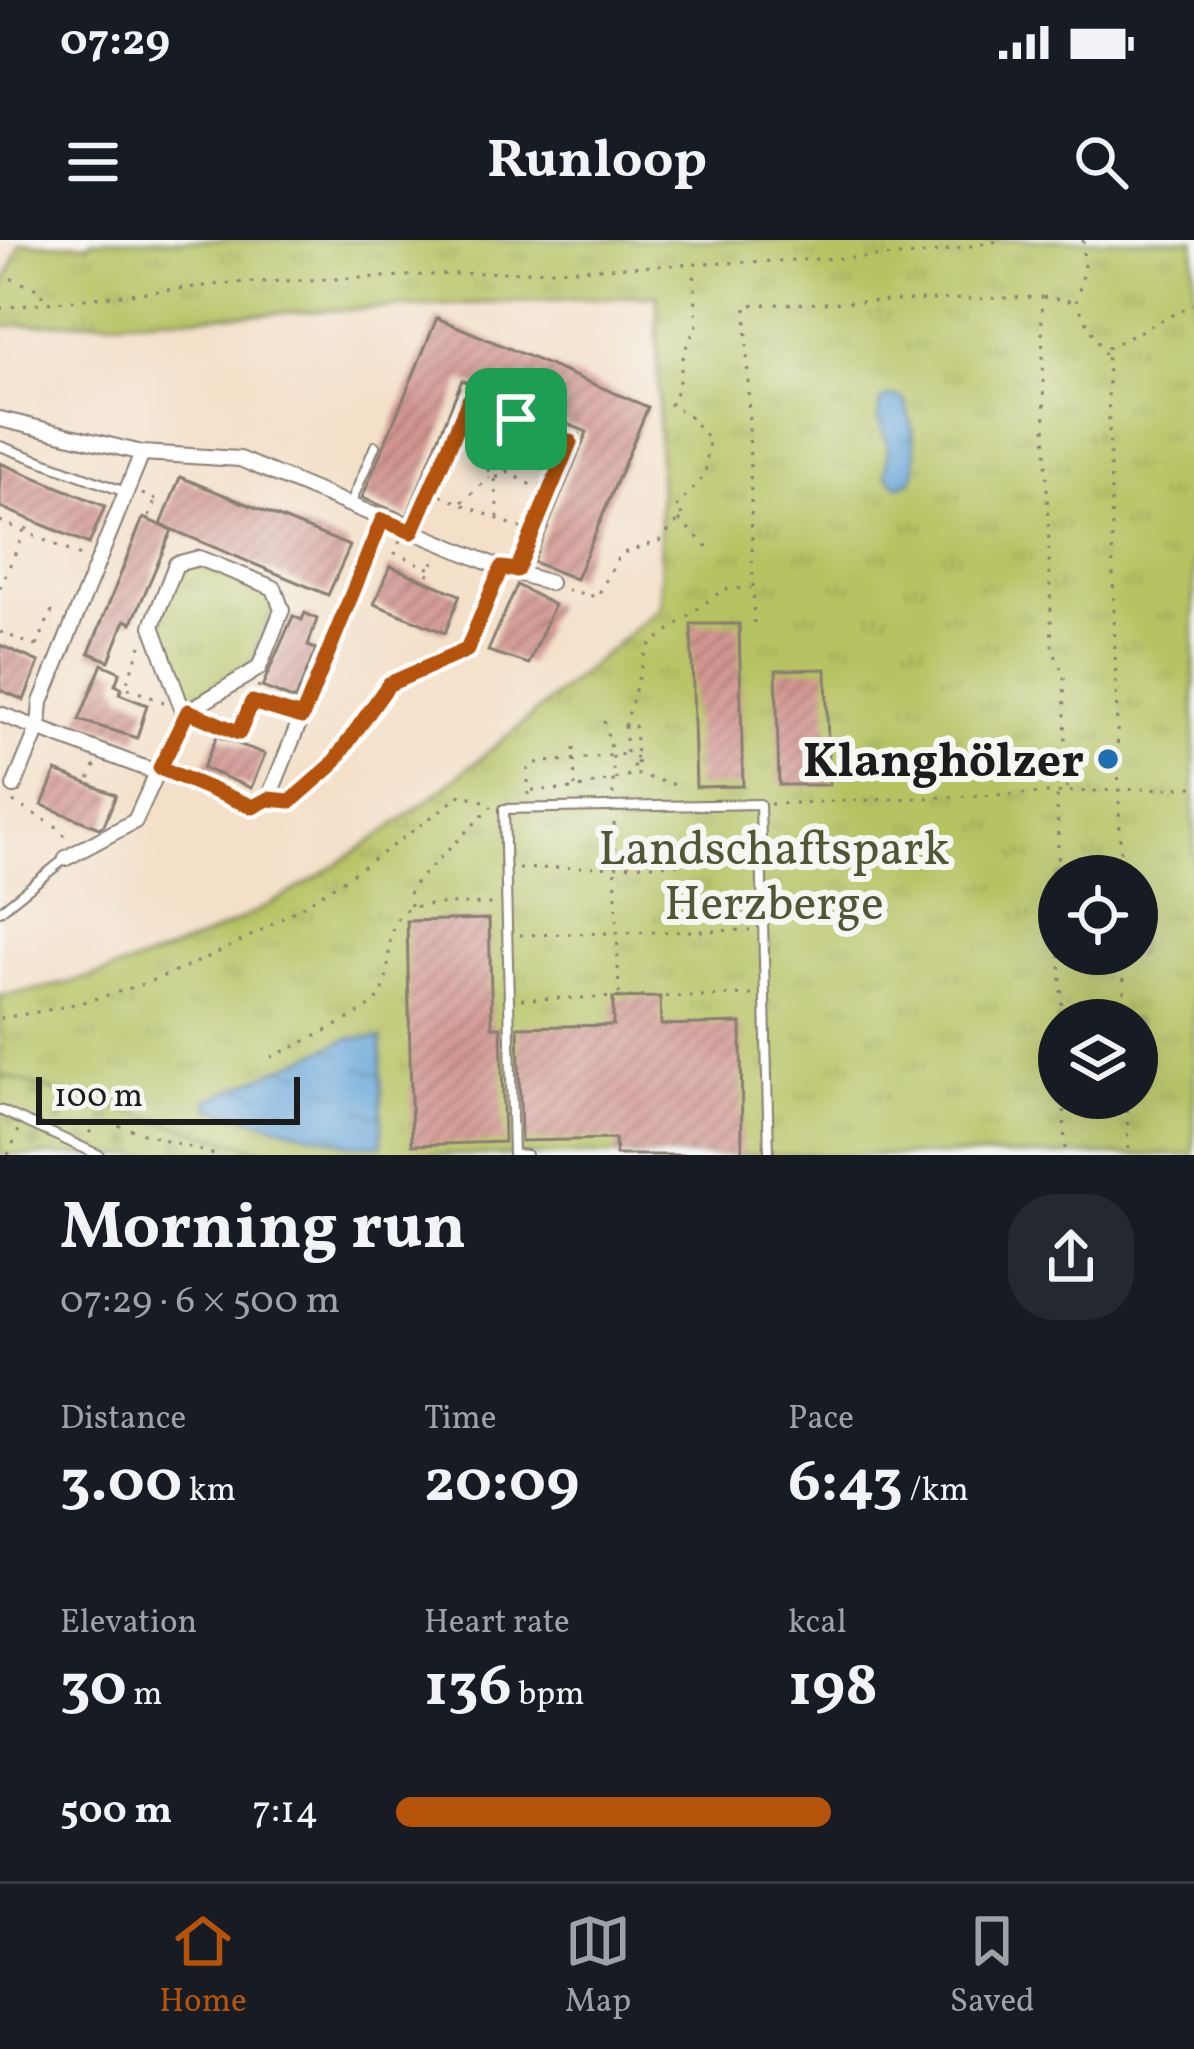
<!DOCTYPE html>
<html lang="en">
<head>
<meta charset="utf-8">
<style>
	:root { --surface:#171b24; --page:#242831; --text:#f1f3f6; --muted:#9ea1a6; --line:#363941; --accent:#b45309 }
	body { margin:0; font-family:Vollkorn,serif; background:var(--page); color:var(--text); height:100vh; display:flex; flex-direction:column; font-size:45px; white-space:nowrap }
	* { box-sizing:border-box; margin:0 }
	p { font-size:39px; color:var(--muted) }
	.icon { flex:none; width:66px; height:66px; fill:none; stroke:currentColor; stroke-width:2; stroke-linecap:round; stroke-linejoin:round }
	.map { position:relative; height:915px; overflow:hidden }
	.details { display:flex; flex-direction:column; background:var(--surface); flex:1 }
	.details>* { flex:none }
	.controls { position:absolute; left:1038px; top:615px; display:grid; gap:24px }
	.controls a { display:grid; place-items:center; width:120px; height:120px; border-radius:50%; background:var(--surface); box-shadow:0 12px 48px #0002; font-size:60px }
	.scale { position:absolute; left:36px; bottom:30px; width:264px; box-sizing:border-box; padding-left:12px; border:6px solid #1c1c1c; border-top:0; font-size:33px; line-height:42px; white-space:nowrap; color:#1c1c1c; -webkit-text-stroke:9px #f6f6f2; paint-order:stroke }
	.pin { position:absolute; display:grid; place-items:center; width:102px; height:102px; color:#fff; margin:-51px; border-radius:24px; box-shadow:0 6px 18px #0006 }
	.round { display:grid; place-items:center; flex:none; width:126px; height:126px; border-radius:48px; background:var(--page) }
	.head { display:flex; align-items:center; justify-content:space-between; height:204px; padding:0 60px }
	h1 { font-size:66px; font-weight:700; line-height:90px }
	.stats { display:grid; grid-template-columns:repeat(3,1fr); gap:18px; height:204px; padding:12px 60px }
	.stats div { display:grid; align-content:center }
	.stats b { font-size:60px; font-weight:700 }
	.stats small { font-size:33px; font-weight:400 }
	.stats p { font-size:33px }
	ul { padding:0 60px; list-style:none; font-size:39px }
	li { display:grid; grid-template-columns:192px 144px 1fr; align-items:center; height:90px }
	li i { height:30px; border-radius:15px; background:var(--accent) }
	.status { display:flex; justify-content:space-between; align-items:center; height:84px; padding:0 60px; background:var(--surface); direction:ltr }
	.status svg { height:33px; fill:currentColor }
	header { display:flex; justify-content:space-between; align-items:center; height:156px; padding:0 60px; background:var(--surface); font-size:54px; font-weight:700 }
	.menu { display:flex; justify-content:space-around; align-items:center; height:168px; border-top:3px solid var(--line); background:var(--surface); font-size:33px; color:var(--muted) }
	.menu a { display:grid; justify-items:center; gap:6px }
	.menu .active { color:var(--accent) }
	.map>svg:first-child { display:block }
	.cemetery { fill:url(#cemetery-stones); stroke:#6a7040; stroke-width:3 }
	.park { fill:url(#park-tufts); stroke:#6a7040; stroke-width:3; fill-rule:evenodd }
	.water { fill:url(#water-ripples); stroke:#41607a; stroke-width:3 }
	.building { fill:url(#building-hatch) }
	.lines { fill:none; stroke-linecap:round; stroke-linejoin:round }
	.lane-casing { stroke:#887e72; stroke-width:12 }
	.street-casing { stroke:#887e72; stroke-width:18 }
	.path { stroke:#887e72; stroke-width:3; stroke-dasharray:3 9; stroke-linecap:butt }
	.lane { stroke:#fff; stroke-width:8 }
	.street { stroke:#fff; stroke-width:14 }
	.route-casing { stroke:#fff; stroke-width:24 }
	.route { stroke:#b45309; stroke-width:15 }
	.poi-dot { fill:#1f6fb2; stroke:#f6f6f2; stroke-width:4.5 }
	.labels { text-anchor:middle; stroke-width:12; stroke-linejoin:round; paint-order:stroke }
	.poi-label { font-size:48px; font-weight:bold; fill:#1c1c1c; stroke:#f6f6f2; text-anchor:end }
	.park-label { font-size:48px; fill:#525635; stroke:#f6f6f2 }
</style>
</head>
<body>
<div class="status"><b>07:29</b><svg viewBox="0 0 49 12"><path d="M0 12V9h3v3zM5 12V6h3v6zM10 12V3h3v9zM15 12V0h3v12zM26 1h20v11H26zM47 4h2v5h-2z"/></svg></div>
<header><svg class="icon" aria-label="menu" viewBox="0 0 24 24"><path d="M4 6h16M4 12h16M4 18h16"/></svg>Runloop<svg class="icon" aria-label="search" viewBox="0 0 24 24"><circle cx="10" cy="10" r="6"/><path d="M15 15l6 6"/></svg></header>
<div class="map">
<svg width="1194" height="915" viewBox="0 0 1194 915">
	<defs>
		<pattern id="cemetery-stones" width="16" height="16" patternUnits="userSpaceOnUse" patternTransform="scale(3)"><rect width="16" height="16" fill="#b7c364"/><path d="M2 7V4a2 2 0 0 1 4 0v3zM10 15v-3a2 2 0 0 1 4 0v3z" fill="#9da756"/></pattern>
		<pattern id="park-tufts" width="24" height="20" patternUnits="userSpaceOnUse" patternTransform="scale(3)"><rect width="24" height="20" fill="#b7c364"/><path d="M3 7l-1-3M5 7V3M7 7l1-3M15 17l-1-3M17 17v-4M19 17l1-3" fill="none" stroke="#9da756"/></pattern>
		<pattern id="water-ripples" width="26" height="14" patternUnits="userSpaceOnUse" patternTransform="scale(3)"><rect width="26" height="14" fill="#66a5d8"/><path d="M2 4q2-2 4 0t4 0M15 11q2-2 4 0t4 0" fill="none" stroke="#5386ae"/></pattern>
		<pattern id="building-hatch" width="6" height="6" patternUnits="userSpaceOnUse" patternTransform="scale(3)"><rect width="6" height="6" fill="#d39691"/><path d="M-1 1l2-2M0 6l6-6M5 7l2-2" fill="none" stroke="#aa7a76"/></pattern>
	</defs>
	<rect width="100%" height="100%" fill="#f6f6f2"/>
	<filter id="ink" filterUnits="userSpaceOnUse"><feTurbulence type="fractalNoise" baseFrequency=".00833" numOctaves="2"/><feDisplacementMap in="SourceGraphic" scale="24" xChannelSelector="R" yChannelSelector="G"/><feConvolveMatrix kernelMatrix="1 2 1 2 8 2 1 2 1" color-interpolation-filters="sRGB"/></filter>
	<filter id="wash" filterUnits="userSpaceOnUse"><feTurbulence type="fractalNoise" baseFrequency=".004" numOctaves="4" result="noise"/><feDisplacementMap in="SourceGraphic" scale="48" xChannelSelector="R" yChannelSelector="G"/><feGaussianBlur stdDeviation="2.7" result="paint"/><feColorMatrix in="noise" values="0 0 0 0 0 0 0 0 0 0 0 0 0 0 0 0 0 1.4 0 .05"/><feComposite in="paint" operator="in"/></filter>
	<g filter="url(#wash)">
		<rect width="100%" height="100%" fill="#f4e0c9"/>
		<!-- cemetery -->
		<path class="cemetery" d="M0,835l279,80h-279z"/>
		<!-- park -->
		<g class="park">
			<path d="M91,0h1103v915h-915l-279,-80v-79c283,-43 450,-215 661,-389l-4,-312 -657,31v-31l21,-52 69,1zM1059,636h78v78h-78zM1059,780h78v78h-78z"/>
			<path d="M193,322l67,25 15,16 -23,59 -55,37 -16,-6 -23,-75 21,-47z"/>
		</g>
		<!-- water -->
		<g class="water">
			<path d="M888,156l15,2c9,21 17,62 9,83l-14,5 -12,-10 2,-33 -10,-24 2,-17z"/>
			<path d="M350,798h31l1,107h-29l-144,-37 -1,-8z"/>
		</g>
		<g id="blocks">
			<!-- building -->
			<g class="building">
				<path d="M437,78l211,89 -72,172 -43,-17 54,-130 -125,-52 -55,136 -45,-18z"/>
				<path d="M0,223l105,43 -16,38 -89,-37z"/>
				<path d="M180,237l170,69 -22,49 -167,-70z"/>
				<path d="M143,278l29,12 -40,93 -7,-3 -16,41 -20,-8z"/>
				<path d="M390,326l70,29 -15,38 -71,-29z"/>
				<path d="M517,345l37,20 -25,59 -41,-13z"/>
				<path d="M305,373l12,6 -9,27 8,3 -21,51 -33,-13 31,-71 9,4z"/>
				<path d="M691,384h48l4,162 -47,1z"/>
				<path d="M0,405l39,17 -15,38 -24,-10z"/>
				<path d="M102,424l18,8 -5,13 7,3 -3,6 28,11 -10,33 -58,-18z"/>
				<path d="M826,429l3,116h-50l-3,-115z"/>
				<path d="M217,496l48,18 -14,34 -48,-20z"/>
				<path d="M56,531l60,24 -12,30 -5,3 -57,-23z"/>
				<path d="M489,679l3,108h9l3,115 -92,3 -5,-224z"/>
				<path d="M660,757l1,28 80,-2 1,132h-126l-1,-16 -94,2 -3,-114 95,-2v-27z"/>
			</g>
		</g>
	</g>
	<g filter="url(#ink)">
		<use href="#blocks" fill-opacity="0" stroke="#887e72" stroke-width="3"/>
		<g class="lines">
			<defs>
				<g id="lane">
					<path d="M0,206l128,47"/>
					<path d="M350,265l25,-59"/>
					<path d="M160,528l93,39 15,-8"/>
					<path d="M0,671l66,-53"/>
					<path d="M0,870l99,45"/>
					<path d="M526,915l-13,-1 -9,-345 256,-5 9,351"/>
				</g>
				<g id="street">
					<path d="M0,179l142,34 98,6 261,109 49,15"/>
					<path d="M467,409l34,-81"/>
					<path d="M0,474l158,59"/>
					<path d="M14,546l25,-60 2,-24 101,-249"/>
					<path d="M268,559l114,-279"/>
					<path d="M66,618l69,-37 49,-107 75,-46 23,-58 -8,-22 -75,-30 -23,6 -24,62 32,88"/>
				</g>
			</defs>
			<!-- lane casing -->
			<use href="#lane" class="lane-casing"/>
			<!-- street casing -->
			<use href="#street" class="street-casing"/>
			<!-- path -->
			<g class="path">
				<path d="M1083,0l1,31 -8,31 29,53"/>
				<path d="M0,34l42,17v10"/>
				<path d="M1043,57l32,5"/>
				<path d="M0,68l232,-25 689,-28 83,-15"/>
				<path d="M467,146l2,12"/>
				<path d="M502,177l8,25"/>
				<path d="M455,194l32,29"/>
				<path d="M571,201l10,-8"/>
				<circle cx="497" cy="228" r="9"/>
				<path d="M503,220l7,-16 21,-17"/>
				<path d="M507,231l22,13 19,3"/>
				<path d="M495,239l3,38"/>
				<path d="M430,251l100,41"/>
				<path d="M142,254l22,9"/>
				<path d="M462,262l28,-25"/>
				<path d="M420,274l49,-114 101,42 -47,114"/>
				<path d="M149,277l6,-16"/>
				<path d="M679,280l29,27"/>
				<path d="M0,281l81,35"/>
				<path d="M26,290l5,-10"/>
				<path d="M400,301l-5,12 36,16"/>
				<path d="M428,335l8,-18"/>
				<path d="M0,348l23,-53"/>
				<path d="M567,350l30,7 23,-43 39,-13 24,-25 -8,-7 30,-34 4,-36 -22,-25 -17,-9c16,-27 6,-52 27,-76l-3,-61"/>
				<path d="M754,383l-8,-318 295,-8 11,350 12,29 3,119"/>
				<path d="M0,392l43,17"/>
				<path d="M141,405l-16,42 39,15"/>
				<path d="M37,406l14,-34 5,3"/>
				<path d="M254,463l30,11"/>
				<path d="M207,479l32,14 20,-48"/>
				<path d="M604,481l9,35v39"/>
				<path d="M625,486l22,-79 77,-58 27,-1"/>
				<path d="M574,508l1,39"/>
				<path d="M637,518l-10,-4 -2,-28h10l3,49 38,10v6"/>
				<path d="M89,539l7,-15"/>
				<path d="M532,550l43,-1 55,-14 6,-15"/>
				<path d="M528,555v-26l8,-6 91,-9"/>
				<path d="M1057,556l2,100"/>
				<path d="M13,562l46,26 9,12"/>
				<path d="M286,562l44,-36 59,-82 65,-30"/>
				<path d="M770,564l424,-17"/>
				<path d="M614,583l5,172"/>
				<path d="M519,629l231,-7"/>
				<path d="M1121,636l-14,-528 87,-44"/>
				<path d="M411,666l-2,-17 83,-83"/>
				<path d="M520,695l230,-5"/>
				<path d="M1060,714l2,66"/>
				<path d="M1123,714l2,66"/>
				<path d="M521,759l231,-4"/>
				<path d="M0,778c189,-26 314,-112 462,-224l27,9"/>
				<path d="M271,817c21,-9 95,-44 106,-57 23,-29 -3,-85 41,-94 24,-4 51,-1 75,-2"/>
				<path d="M1064,858l1,57"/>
				<path d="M1127,858l1,57"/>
				<path d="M89,893l12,-13 114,35"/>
				<path d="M8,915l11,-25"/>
			</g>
			<!-- lane -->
			<use href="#lane" class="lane"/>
			<!-- street -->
			<use href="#street" class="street"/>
		</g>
	</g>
	<g class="lines" filter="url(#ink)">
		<defs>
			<path id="route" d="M469,160l101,42 -53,128 -16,-2 -34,82 -78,34 -58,82 -40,35 -23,-2 -15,8 -93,-39 28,-57 51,22 13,-31 50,15 80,-197 30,12z"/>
		</defs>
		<!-- route casing -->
		<use href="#route" class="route-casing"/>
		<!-- route -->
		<use href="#route" class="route"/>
	</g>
	<!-- markers -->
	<circle class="poi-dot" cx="1108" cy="519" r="12"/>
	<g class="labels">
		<!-- poi labels -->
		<g class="poi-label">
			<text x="1084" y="536">Klanghölzer</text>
		</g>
		<!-- park labels -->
		<g class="park-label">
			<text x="774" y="624">Landschaftspark<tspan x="774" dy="55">Herzberge</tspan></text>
		</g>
	</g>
</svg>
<div class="controls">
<a><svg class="icon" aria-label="locate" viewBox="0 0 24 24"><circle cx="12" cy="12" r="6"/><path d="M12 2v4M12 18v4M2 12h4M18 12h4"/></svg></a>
<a><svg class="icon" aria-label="layers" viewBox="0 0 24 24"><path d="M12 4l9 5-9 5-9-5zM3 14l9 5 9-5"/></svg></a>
</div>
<div class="scale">100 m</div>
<div class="pin" style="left:516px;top:179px;background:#1e9e55"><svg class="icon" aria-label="arrive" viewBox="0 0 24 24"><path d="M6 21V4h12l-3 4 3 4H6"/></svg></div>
</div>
<section class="details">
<div class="head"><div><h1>Morning run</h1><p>07:29 · 6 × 500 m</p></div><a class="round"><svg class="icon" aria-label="share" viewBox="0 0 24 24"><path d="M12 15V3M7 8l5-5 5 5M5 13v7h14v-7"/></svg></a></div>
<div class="stats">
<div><p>Distance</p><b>3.00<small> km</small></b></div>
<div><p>Time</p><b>20:09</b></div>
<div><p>Pace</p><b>6:43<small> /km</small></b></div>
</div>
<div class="stats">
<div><p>Elevation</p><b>30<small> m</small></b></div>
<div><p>Heart rate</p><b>136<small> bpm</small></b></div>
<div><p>kcal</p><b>198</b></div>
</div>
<ul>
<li><b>500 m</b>7:14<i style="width:59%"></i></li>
</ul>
</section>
<nav class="menu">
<a class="active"><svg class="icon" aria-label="home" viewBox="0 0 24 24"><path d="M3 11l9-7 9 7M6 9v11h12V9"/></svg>Home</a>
<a><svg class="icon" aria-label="map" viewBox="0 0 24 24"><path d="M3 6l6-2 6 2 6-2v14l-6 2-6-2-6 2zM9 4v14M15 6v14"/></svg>Map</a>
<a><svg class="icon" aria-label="saved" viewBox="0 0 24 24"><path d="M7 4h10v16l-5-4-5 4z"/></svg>Saved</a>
</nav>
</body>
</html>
